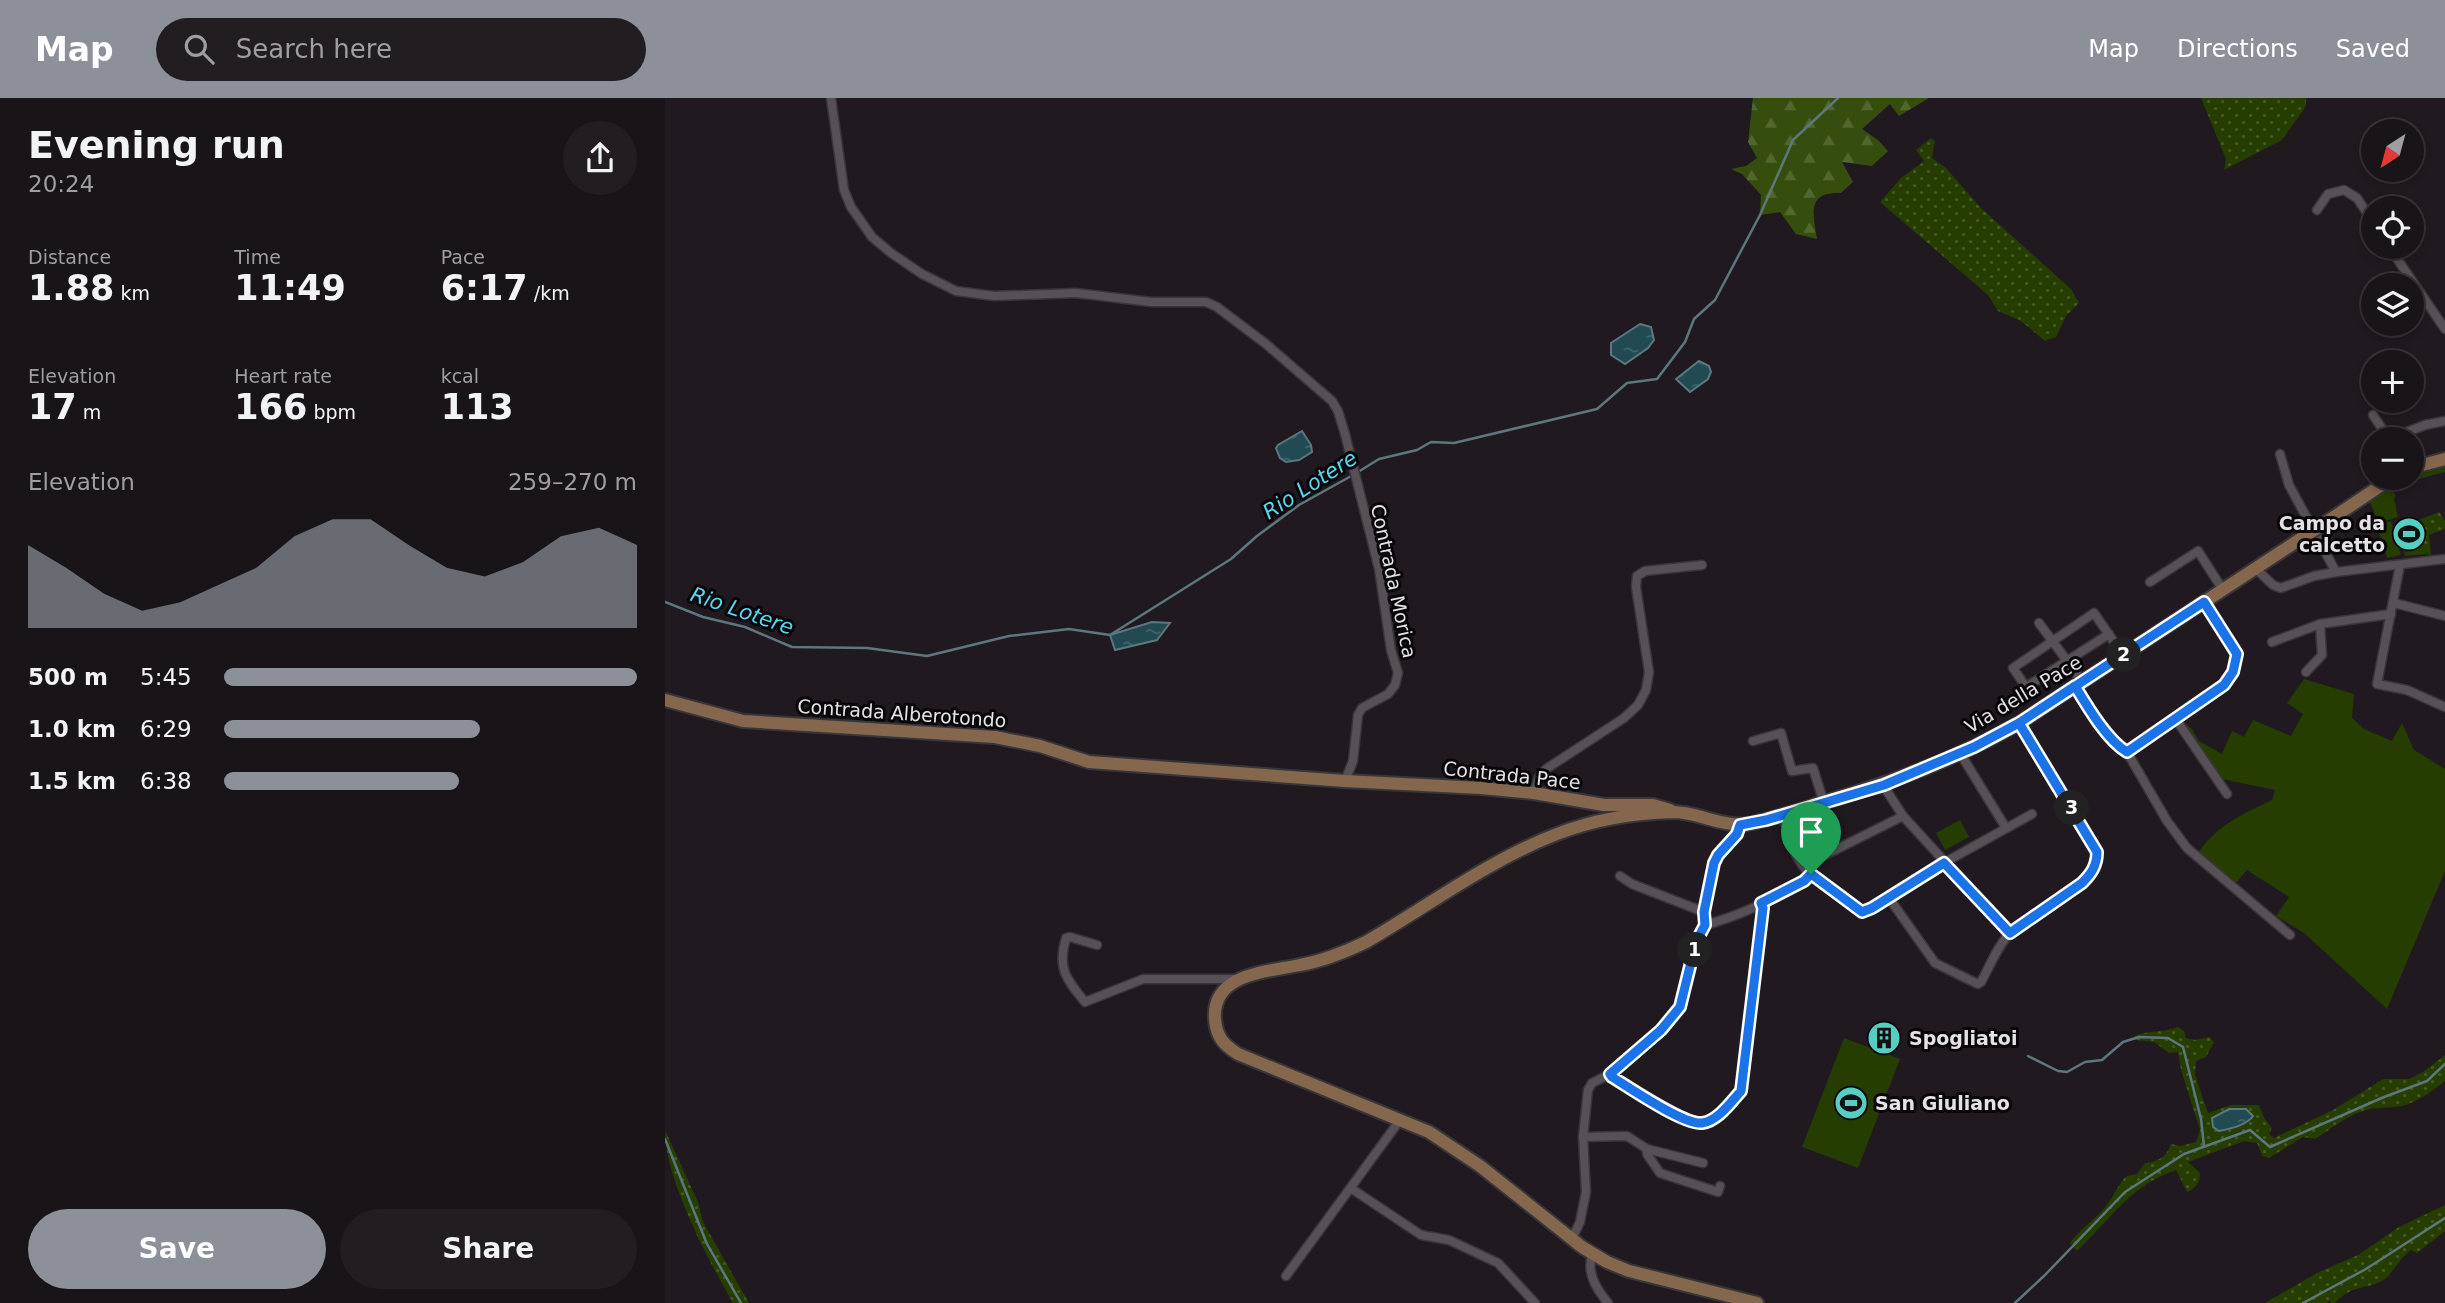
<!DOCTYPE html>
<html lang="en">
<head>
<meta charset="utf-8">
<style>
	:root { --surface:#181418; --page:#211d21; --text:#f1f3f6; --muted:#9f9ea2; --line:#363337; --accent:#8c9099 }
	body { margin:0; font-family:"DejaVu Sans",sans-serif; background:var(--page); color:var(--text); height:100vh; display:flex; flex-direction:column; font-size:26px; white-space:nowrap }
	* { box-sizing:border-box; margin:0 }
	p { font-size:23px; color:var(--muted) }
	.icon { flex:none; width:38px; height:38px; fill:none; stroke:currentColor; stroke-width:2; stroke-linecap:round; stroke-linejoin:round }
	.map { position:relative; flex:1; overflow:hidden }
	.panel { display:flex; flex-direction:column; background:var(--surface); width:665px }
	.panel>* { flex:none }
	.needle { width:46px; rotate:216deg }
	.buttons { position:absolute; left:1696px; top:21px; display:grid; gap:14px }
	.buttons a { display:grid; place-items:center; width:63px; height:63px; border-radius:50%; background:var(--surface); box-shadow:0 4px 10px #0003,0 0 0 2px var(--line); font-size:35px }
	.pin { position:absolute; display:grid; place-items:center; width:60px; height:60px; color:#fff; margin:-72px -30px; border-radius:50% 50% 50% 0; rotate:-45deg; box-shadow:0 0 7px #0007 }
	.pin .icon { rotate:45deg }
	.km { position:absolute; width:35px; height:35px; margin:-18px; border-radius:50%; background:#222; color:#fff; font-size:19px; line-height:35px; text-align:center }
	.round { display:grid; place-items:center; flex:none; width:74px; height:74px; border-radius:37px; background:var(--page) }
	.headline { display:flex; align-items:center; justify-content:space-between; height:119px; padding:0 28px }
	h1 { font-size:38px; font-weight:800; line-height:52px }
	.metrics { display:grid; grid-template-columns:repeat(3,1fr); gap:10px; height:119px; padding:7px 28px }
	.metrics div { display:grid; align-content:center }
	.metrics b { font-size:35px; font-weight:800 }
	.metrics small { font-size:19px; font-weight:400 }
	.metrics p { font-size:19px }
	.chart { height:196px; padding:14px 28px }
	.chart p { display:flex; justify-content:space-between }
	.chart svg { width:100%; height:126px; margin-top:7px; fill:var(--accent); opacity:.7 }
	.primary-button { display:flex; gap:14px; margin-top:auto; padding:14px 28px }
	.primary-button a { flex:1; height:80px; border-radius:42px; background:var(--accent); color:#fff; font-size:28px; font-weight:800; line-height:80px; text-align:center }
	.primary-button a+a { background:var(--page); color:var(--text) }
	ul { padding:0 28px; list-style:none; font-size:23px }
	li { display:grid; grid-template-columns:112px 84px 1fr; align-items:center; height:52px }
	li i { height:18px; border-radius:9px; background:var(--accent) }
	header { display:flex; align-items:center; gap:42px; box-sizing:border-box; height:98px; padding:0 35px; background:var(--accent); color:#fff }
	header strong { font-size:33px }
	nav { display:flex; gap:38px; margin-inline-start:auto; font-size:24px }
	.search { width:490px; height:63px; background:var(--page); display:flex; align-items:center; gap:18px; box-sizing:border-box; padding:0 24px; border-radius:38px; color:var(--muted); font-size:26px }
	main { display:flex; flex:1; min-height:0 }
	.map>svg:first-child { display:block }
	.grass { fill:url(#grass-dots) }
	.forest { fill:url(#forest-firs) }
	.park { fill:#263d00 }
	.water { fill:url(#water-ripples); stroke:#5c777e; stroke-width:2 }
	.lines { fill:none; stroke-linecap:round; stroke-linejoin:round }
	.stream { stroke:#5c777e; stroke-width:2.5 }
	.street-casing { stroke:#39363a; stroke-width:11 }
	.secondary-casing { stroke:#39363a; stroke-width:16 }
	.street { stroke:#575157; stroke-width:8 }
	.secondary { stroke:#85674d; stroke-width:12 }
	.secondary-bridge-casing { stroke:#39363a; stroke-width:16; stroke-linecap:butt }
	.secondary-bridge { stroke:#85674d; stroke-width:12 }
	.route-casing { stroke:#fff; stroke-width:14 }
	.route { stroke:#1a73e8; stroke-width:9 }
	.labels { text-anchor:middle; stroke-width:6; stroke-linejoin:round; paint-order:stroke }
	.poi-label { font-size:19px; font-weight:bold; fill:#e5e1e5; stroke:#080608; text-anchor:start }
	.street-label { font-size:19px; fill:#e5e1e5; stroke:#080608 }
	.water-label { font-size:21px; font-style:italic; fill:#53d9f1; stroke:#080608 }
</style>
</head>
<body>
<header>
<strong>Map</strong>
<div class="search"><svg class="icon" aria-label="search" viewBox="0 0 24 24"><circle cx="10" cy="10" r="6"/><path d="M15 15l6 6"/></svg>Search here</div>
<nav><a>Map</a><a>Directions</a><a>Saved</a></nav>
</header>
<main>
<section class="panel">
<div class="headline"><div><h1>Evening run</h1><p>20:24</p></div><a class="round"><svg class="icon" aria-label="share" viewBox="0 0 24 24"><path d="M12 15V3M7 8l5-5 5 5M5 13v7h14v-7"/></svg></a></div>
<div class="metrics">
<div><p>Distance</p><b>1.88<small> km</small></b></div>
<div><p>Time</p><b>11:49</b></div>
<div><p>Pace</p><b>6:17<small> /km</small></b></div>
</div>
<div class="metrics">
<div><p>Elevation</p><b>17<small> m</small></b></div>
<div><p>Heart rate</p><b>166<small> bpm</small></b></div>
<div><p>kcal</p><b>113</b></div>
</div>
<div class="chart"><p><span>Elevation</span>259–270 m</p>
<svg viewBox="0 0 160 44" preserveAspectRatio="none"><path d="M0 44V15L10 23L20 32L30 38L40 35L50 29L60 23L70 12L80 6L90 6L100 15L110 23L120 26L130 21L140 12L150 9L160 15V44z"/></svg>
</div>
<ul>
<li><b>500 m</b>5:45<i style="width:100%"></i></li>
<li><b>1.0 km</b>6:29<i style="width:62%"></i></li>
<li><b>1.5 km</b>6:38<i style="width:57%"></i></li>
</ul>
<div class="primary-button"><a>Save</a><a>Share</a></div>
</section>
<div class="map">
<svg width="1780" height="1205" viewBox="0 0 1780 1205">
	<defs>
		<pattern id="grass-dots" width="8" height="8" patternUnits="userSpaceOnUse" patternTransform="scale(1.75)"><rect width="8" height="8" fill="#263d00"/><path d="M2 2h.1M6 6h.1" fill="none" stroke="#455925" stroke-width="1.8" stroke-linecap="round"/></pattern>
		<pattern id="forest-firs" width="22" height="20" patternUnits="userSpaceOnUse" patternTransform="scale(1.75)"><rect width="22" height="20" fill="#354e0d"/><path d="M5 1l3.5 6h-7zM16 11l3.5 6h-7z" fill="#526730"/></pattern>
		<pattern id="water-ripples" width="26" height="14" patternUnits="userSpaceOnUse" patternTransform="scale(1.75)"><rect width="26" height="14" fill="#214a52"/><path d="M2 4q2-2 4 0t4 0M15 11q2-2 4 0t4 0" fill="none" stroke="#41646b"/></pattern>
	</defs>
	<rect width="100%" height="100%" fill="#201a20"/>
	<!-- grass -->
	<g class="grass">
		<path d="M1536,0h105v8l-24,34 -58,30 2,-11z"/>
		<path d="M1266,40l4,3 -3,17 14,10 35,40 90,81 8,14 -13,13 -10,21 -11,4 -24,-20 -23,-10 -10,-16 -108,-93 21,-24 23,-17 -8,-11z"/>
		<path d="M1774,414l6,9v8l-16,6 2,20 -5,-1 -10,-33z"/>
		<path d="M1513,929l6,4 2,7 9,2 14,-3 5,5 -8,15 -10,4 -1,14 13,38 23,-8h28l5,13 8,10 -3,6 5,4 59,-28 50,-31h26l14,-7 22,-17v26c-14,11 -31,24 -49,26 -12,1 -22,0 -33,4 -18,6 -32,18 -48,28l-12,-2 -34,21 -7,-2 -5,-13 -13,-2 -56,21 12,11c0,9 -4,16 -13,19l-11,-22c-48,17 -65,49 -99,81l-7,-8c10,-14 22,-21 33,-33 8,-9 12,-19 19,-29 3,-5 9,-6 15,-7l8,-11c13,-1 22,-7 26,-19l10,2 15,-4 4,-12 -19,-60 -3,-18 -9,1 -15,-11 -18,-2 -2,-4c14,-6 29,-3 44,-9z"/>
		<path d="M0,1032l33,72 5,20 46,81h-16c-25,-43 -68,-124 -68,-173z"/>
		<path d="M1780,1107v26l-28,22 -6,-3c-11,8 -16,20 -26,29 -15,11 -32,4 -50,24h-4l-1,-3 -3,3h-62l52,-30 41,-18 41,-28z"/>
	</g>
	<!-- forest -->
	<path class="forest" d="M1088,0h176l-30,18 -9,-12 -28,25 16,11 10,11 -16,15 -30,-4 11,20 -12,11c-35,-2 -28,22 -24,46l-21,-5 -16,-22 -20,3 1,-20 -19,-21 -11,-5 15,-3 11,-8 -9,-16z"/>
	<!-- park -->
	<g class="park">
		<path d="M1780,364v10l-26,7 -26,12 3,5 -2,3 4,18 -19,6 -11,-25c13,-9 26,-20 43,-20l1,-3z"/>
		<path d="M1726,423l10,34 -14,3 -10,-33z"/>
		<path d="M1751,423l10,33 -21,2 -9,-28z"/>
		<path d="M1639,581l50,15 -2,24 12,11 28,12 10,-18 12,27 31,19v102l-58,138 -83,-76 -28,-17 13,-19 -42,-27 -11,13 -37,-31c17,-26 45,-39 73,-52l3,-10 -53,-11 -39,-56 9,6 7,12 23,13 10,-23 12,6 9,-17 38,16 12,-22 -16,-11z"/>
		<path d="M1295,722l9,17 -24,13 -9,-17z"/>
		<path d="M1179,940l56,21 -42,109 -56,-21z"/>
	</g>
	<!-- water -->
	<g class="water">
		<path d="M975,226l11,3 3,13 -6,8 -23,16 -14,-9v-12z"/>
		<path d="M1034,263l10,5 2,6 -3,7 -18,13 -14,-13z"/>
		<path d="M637,333l9,14 1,7 -13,8 -13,2 -6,-4 -4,-10 2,-3z"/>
		<path d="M487,524l18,1 -13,17 -42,10 -5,-15z"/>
		<path d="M1564,1011h17l7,7c-6,9 -23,13 -34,15l-6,-4 -1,-9z"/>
	</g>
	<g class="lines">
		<!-- stream -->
		<g class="stream">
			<path d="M693,374l21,-13 38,-9 14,-8 23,1 143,-34 30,-26 30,-4 28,-37 9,-23 21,-19 45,-85 33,-75 45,-42"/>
			<path d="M0,504l38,15 42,10 47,20 75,1 60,8 82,-20 60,-7 41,6 121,-76 26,-23 42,-31 54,-30"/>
			<path d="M1363,958l30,15 9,1 18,-10 17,-2 21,-18 16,-5 29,1 15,9 18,72 3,27"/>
			<path d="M0,1041l42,105 34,59"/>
			<path d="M1350,1205l30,-28 80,-83 59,-38 66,-24 20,17 114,-50 43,-16 18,-17"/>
			<path d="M1638,1205l63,-34 79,-51"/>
		</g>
		<defs>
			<g id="street">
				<path d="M166,0l13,92 7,17 21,30 19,16 31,21 34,17 38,5 82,-3 75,9h55l11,5 49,37 66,57 6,10 7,23 34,135 12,81 7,23 -3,12 -7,9 -26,14 -4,7 -5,46 -8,20"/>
				<path d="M1652,112l11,-16 16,-4 13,8 16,24"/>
				<path d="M1724,149l56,82"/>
				<path d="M1708,317l16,24"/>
				<path d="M1724,341l36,-14 20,-4"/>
				<path d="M1615,356l9,31 47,87"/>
				<path d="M1735,467l-23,119 30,6 38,17"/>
				<path d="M1590,470l18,17 8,3 33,-12 22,-4 109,-13"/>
				<path d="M1485,484l48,-31 25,39"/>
				<path d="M1729,505l51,13"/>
				<path d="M1374,525l40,54"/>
				<path d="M1444,536l-83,53 -13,-19 81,-55 29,42"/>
				<path d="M1607,544l48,-18 71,-10"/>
				<path d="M1641,574l16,-17 -2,-31"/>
				<path d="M1410,588c12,20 32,54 52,66l40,69 20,27 103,87"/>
				<path d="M1510,620l52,76"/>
				<path d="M1088,643l28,-8 11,38 21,-3 11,35"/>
				<path d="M1462,654l97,-67 9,-13 4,-18 -32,-52"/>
				<path d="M1295,655l46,75"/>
				<path d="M1218,687l20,31 107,117"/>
				<path d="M869,695l5,-16 7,-8 78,-51 14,-13 8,-15 3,-18 -13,-85 1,-11 8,-5 57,-6"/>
				<path d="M1117,716c6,17 10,38 21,52 15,19 40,32 59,46l10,-4 68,-43 92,-51"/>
				<path d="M1138,768l100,-50"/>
				<path d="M955,778l12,8 72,28"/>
				<path d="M1224,800l46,65 43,21 3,-2c9,-16 18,-39 31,-51 24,-22 86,-42 85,-79l-78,-129"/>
				<path d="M1040,827c28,-7 86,-31 106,-51"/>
				<path d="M432,847l-27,-8 -4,1c-9,30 0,41 19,64l58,-23h93"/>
				<path d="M945,976l2,4 75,43 16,2 14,-8 24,-24 22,-183 -2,-5"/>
				<path d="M918,1039l44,-1 20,13 56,14"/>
				<path d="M982,1051v5l13,19 58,19 2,-6"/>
				<path d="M687,1091l69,46 28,5 49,23 37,40"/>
				<path d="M907,1141l8,-17 6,-30 -3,-55 5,-47 4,-7 18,-9 24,-19 27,-25 19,-23 16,-65 9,-17 -1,-13 10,-49 4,-8 19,-21 3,-9"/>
				<path d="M928,1156c-8,17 4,36 15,49"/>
				<path d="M621,1178l114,-156"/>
			</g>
			<g id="secondary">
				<path d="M1746,370l34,-9"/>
				<path d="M1651,431l76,-51"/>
				<path d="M0,602l78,21 252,16 45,9 49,16 256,19 136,7 53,5 70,12h49l17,5"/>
				<path d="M1092,1205l-128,-32 -22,-9 -25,-15 -102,-81 -51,-34 -191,-78c-14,-9 -21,-16 -23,-34 -4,-47 52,-48 85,-55 23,-4 45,-13 66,-23 62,-36 123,-82 191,-108 36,-14 78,-21 116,-22 25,0 48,15 74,12 26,-5 52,-14 78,-22 67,-20 132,-43 194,-79l289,-189"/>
			</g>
		</defs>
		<!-- street casing -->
		<use href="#street" class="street-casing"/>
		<!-- secondary casing -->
		<use href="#secondary" class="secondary-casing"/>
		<!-- street -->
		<use href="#street" class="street"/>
		<!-- secondary -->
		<use href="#secondary" class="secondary"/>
		<defs>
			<path id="secondary-bridge" d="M1643,436l8,-5"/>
		</defs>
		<!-- secondary-bridge casing -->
		<use href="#secondary-bridge" class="secondary-bridge-casing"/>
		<!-- secondary-bridge -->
		<use href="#secondary-bridge" class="secondary-bridge"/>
	</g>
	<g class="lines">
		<defs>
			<path id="route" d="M1146,776l-7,7 -43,22 2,5 -22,183c-10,11 -23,30 -39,32 -18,2 -72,-35 -90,-46l-2,-3 51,-44 19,-23 16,-65 9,-17 -1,-13 10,-49 4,-8 19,-21 3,-9 26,-5 118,-35 90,-38 45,-24 185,-121 33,52 -4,18 -9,13 -97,67c-20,-12 -40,-46 -52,-66l-56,37 78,129c0,14 -6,22 -15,31l-72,50 -66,-70 -72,45 -10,4 -51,-38"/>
		</defs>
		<!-- route casing -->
		<use href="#route" class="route-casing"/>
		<!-- route -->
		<use href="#route" class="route"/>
	</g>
	<!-- icons -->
	<defs>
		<symbol id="stadium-disc" viewBox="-11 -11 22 22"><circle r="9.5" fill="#57cec2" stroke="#080608"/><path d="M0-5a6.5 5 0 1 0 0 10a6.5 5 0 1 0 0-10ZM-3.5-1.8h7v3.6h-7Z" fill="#111"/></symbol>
		<symbol id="building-disc" viewBox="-11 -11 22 22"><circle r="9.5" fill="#57cec2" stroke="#080608"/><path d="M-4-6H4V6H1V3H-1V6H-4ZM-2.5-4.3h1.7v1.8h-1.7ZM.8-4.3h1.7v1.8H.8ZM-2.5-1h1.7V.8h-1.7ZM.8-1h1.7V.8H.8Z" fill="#111"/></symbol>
	</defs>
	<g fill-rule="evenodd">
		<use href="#stadium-disc" x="1725" y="417" width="38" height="38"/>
		<use href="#building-disc" x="1200" y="921" width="38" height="38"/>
		<use href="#stadium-disc" x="1167" y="986" width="38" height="38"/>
	</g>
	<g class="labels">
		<!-- poi labels -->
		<g class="poi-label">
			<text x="1720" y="432" text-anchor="end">Campo da<tspan x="1720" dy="22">calcetto</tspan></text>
			<text x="1244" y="947">Spogliatoi</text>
			<text x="1210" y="1012">San Giuliano</text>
		</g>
		<!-- street labels -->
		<g class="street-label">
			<text transform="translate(729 483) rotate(78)" y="7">Contrada Morica</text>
			<text transform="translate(1358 596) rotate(-31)" y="7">Via della Pace</text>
			<text transform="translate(237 615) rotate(4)" y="7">Contrada Alberotondo</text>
			<text transform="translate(847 677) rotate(6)" y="7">Contrada Pace</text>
		</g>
		<!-- water labels -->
		<g class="water-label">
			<text transform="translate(645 387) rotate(-33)" y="7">Rio Lotere</text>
			<text transform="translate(77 513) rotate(19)" y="7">Rio Lotere</text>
		</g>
	</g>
</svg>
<div class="buttons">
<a><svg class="needle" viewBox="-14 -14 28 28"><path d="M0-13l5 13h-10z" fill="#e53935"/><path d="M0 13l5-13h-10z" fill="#9f9ea2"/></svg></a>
<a><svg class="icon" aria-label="locate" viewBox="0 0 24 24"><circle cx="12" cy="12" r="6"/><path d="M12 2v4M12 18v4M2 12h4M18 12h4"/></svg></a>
<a><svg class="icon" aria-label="layers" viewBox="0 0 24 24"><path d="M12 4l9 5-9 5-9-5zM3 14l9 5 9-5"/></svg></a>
<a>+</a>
<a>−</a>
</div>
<div class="pin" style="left:1146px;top:776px;background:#1e9e55"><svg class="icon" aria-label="arrive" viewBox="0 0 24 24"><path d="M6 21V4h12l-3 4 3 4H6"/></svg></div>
<b class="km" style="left:1030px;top:852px">1</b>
<b class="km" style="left:1459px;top:557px">2</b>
<b class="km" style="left:1407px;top:710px">3</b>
</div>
</main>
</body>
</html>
